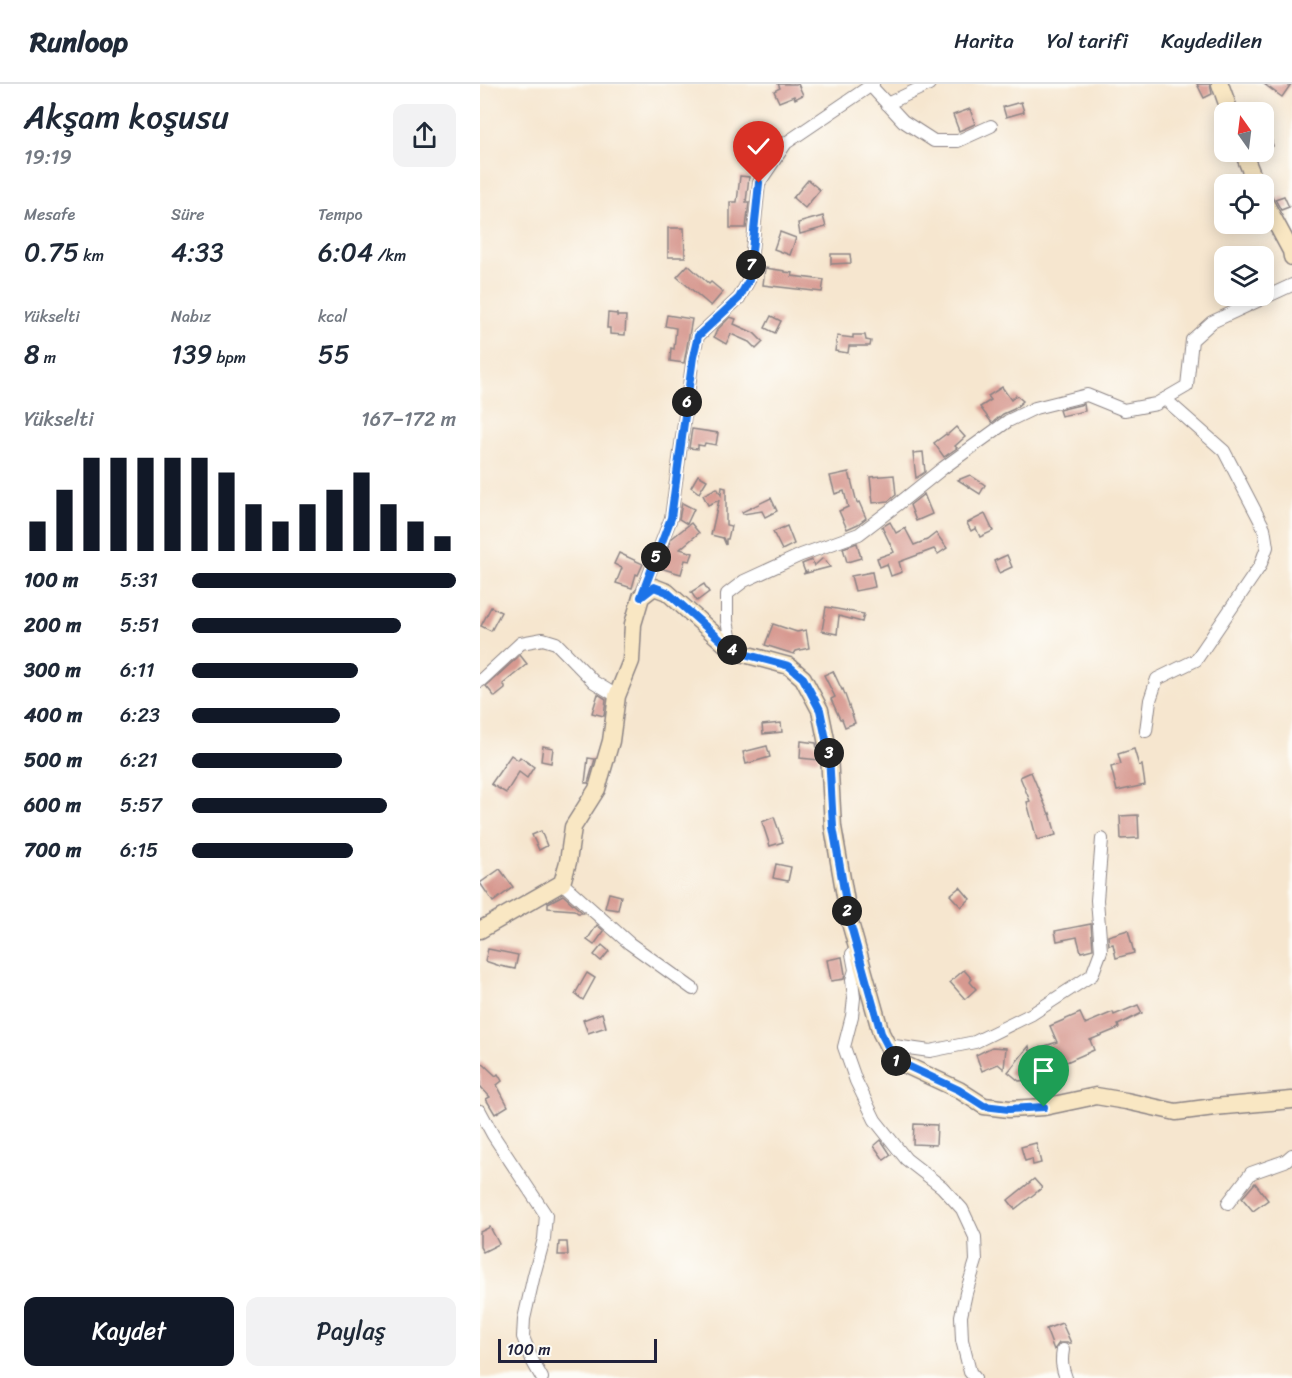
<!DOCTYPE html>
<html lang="tr">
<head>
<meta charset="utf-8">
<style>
	:root { --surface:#fff; --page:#f2f2f3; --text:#1f2937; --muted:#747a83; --line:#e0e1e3; --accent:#111827 }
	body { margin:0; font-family:Sriracha,sans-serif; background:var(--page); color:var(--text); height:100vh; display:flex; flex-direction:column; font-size:22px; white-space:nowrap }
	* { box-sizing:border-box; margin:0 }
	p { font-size:20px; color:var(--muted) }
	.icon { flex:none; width:33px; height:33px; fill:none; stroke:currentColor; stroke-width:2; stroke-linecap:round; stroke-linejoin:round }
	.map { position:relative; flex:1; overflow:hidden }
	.drawer { display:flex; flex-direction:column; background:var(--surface); width:480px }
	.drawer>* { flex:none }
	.needle { width:39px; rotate:346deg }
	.controls { position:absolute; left:734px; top:18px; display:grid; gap:12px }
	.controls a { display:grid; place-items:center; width:60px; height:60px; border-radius:12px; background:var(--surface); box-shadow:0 3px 15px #0003; font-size:30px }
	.scale { position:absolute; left:18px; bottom:15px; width:159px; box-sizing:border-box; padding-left:6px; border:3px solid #22223b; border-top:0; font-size:16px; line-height:21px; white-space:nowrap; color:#22223b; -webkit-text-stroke:4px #fdfcf7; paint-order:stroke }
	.pin { position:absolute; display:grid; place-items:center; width:51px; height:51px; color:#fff; margin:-62px -26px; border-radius:50% 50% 50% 0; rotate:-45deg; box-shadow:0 0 6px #0007 }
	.pin .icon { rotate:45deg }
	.km { position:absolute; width:30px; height:30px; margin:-15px; border-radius:50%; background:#222; color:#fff; font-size:16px; line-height:30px; text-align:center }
	.round { display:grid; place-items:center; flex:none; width:63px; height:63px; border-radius:12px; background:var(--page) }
	.summary { display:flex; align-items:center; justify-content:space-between; height:102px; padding:0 24px }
	h1 { font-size:33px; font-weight:600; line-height:45px }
	.figures { display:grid; grid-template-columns:repeat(3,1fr); gap:9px; height:102px; padding:6px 24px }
	.figures div { display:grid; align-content:center }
	.figures b { font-size:26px; font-weight:600 }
	.figures small { font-size:16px; font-weight:400 }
	.figures p { font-size:16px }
	.chart { height:168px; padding:12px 24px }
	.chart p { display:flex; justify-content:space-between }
	.chart svg { width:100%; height:108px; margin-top:6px; stroke:var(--accent); stroke-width:6 }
	.button { display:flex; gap:12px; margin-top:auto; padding:12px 24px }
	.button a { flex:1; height:69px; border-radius:12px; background:var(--accent); color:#fff; font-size:24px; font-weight:600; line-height:69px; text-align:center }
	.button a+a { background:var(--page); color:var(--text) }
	ul { padding:0 24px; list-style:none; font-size:20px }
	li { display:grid; grid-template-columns:96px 72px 1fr; align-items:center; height:45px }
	li i { height:15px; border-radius:8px; background:var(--accent) }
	header { display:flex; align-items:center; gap:36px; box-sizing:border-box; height:84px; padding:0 30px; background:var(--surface); border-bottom:2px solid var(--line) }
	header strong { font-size:28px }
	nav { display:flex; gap:33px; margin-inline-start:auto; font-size:21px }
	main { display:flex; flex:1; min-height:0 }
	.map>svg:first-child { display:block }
	.building { fill:#d79990 }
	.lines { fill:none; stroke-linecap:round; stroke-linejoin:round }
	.street-casing { stroke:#8c8485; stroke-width:14 }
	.secondary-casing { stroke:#8c8485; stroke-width:19 }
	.street { stroke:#fff; stroke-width:12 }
	.secondary { stroke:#f9e7c3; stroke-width:16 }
	.route-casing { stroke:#fff; stroke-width:12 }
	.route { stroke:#1a73e8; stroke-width:8 }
</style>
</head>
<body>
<header>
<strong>Runloop</strong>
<nav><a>Harita</a><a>Yol tarifi</a><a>Kaydedilen</a></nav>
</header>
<main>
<section class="drawer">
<div class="summary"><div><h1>Akşam koşusu</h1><p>19:19</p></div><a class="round"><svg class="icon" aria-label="share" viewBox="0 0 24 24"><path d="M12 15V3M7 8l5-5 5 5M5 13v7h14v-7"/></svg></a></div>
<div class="figures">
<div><p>Mesafe</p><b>0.75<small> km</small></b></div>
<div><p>Süre</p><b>4:33</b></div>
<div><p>Tempo</p><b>6:04<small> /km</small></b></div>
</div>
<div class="figures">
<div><p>Yükselti</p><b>8<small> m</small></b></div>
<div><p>Nabız</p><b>139<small> bpm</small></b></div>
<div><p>kcal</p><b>55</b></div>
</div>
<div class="chart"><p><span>Yükselti</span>167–172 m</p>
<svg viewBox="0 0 160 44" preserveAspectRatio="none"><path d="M5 44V32M15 44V19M25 44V6M35 44V6M45 44V6M55 44V6M65 44V6M75 44V12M85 44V25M95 44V32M105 44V25M115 44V19M125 44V12M135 44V25M145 44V32M155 44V38"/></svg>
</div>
<ul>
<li><b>100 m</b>5:31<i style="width:100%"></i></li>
<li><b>200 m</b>5:51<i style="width:79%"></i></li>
<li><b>300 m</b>6:11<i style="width:63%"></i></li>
<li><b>400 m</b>6:23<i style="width:56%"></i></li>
<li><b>500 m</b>6:21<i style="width:57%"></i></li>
<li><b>600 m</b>5:57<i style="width:74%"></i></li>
<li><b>700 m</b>6:15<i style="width:61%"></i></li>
</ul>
<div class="button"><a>Kaydet</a><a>Paylaş</a></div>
</section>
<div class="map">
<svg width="812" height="1294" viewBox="0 0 812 1294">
	<rect width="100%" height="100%" fill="#fdfcf7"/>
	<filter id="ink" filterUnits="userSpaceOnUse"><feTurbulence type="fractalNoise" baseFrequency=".0167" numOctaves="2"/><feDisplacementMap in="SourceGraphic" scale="12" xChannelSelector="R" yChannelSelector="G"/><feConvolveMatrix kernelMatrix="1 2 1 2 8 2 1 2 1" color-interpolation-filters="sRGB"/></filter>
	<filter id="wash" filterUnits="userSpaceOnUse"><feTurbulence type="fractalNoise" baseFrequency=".008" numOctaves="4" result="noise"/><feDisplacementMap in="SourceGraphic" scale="24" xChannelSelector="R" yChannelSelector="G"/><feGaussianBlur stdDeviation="1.35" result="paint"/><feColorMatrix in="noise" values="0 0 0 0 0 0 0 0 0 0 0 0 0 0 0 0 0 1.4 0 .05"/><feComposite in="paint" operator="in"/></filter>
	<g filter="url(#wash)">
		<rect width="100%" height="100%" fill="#f6e6cf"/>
		<g id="blocks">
			<!-- building -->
			<g class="building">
				<path d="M298,0h20l5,11 -8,4 -1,-3 -15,6 -5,-11 6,-3z"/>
				<path d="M717,0h13l2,10 -8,4z"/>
				<path d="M784,0h27l-9,13z"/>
				<path d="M541,18l3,10 -18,5 -3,-10z"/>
				<path d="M490,25l5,15 -16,7 -6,-16z"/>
				<path d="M785,33l8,29 -10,3v-31z"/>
				<path d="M260,92l9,1 -3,25h3l-3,26h-16v-26h7z"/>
				<path d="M328,96l12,10 -15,18 -12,-10z"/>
				<path d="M804,112l5,11 -8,3 -6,-11z"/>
				<path d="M343,132l3,11 -26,7 -2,-11z"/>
				<path d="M188,144h16l1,29h-17z"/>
				<path d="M300,148l16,6 -6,17 -16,-6z"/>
				<path d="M351,170h19l1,9 -20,1z"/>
				<path d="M208,181l21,19 2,-2 12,10 -12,14 -34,-29z"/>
				<path d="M285,184l20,3v1l8,1 -1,3 32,4 -2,12 -59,-7z"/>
				<path d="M128,229l9,1v2h9l-1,19 -15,-1v-6h-3z"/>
				<path d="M187,231l25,4 -8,44 -14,-2 1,-13 3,1 2,-21 -11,-2z"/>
				<path d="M291,232l10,5 -6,12 -10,-5z"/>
				<path d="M250,233l6,2 -2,5 20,9 9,9 -7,7 -7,-7 -18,-8 -5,10 -12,-7 3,-7z"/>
				<path d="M373,251h12l1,5 5,1 -1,5h-21l-1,7 -13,-2 2,-15 16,2z"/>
				<path d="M522,303l9,13 5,-5 7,6 -9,8 -11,5 -11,9 -12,-16 11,-7 -3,-4z"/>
				<path d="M604,320l1,7 -24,5 -2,-6z"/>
				<path d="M476,343l9,10 -10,9 2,2 -13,9 -10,-14 12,-9 1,1z"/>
				<path d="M212,345l26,4 -2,12 -11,-2 -1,3 -6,-1v4l-9,-1z"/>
				<path d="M443,368l2,20 -9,6 -3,-25z"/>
				<path d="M369,388l8,31 2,-1 7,16 -8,6 -11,5 -8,-18 9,-4 -4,-16 -9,3 -5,-18z"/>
				<path d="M218,391l9,5 -8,13 -8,-6z"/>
				<path d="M414,391l2,20 -8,6 -15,2 -3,-26z"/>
				<path d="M490,391l15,10 -5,9 -22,-14z"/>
				<path d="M242,403l4,1v37l5,1 -3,13h-2v6l-3,-7 -12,-3 8,-35 -11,5 -5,-10 14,-7 4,7z"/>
				<path d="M444,410l8,20 -16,7 -6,-16z"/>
				<path d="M291,414l6,13 -12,6 -3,-6 -19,3 -1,-2z"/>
				<path d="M202,419l12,6 -7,15 -8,-5z"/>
				<path d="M505,430l8,17 -13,6 -4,-9 -5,3 -4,-8z"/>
				<path d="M410,438l6,11 9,-5 9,17 13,-5 9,-7 11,15 -9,6 -4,-5 -35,13 3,10 -11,4 -4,-12 -7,3 -3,-9 17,-6 -12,-25z"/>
				<path d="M211,439l8,10 -19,16 13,4 -3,8 -5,-1 -4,14 -21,-6 11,-29z"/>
				<path d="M307,442l7,18 -12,6 -9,-18z"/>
				<path d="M377,459l4,15 -14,4 -4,-14z"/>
				<path d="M139,469l24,11 -5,11 -2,-1 -4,14 -16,-5 6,-15 -8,-4z"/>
				<path d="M527,471l5,12 -13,6 -5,-12z"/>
				<path d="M343,474l7,9 -27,7 5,-3 -3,1 -3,-8 10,-4 2,6z"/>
				<path d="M392,488l3,15 -20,4 -4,-15z"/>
				<path d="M224,500l5,8 -12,9 -6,-9z"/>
				<path d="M11,523l10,5 -10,19 -10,-5z"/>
				<path d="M346,523l38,7 -2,8 -23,-6 -2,18 -15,-3z"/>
				<path d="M293,540l24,8 9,-2 3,18 -13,3 -2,3 -29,-9z"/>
				<path d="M40,571l7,9 -24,20 2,2v3l-10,8 -9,-11z"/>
				<path d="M353,587l9,19 1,-1 12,34 -10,4 -3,-8h-2l-9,-20 4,-2 -11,-22z"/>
				<path d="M118,610l8,5 -2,17 -12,-3z"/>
				<path d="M301,639l1,9 -19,2 -1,-9z"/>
				<path d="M321,657l15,2 3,17 -19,-2z"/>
				<path d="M63,662l10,2 -2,15 -10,-2z"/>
				<path d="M287,662l3,11 -24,7 -3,-12z"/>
				<path d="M654,665l5,17 3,-1 3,20 -28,6 -6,-24 10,-3 -3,-10z"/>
				<path d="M31,671l7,5 2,-3 14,10 -7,11 -8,-6 -13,21 -15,-9z"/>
				<path d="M108,674l7,1 -7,24h-3z"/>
				<path d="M551,688l18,42 1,-1 6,22 -19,5 -10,-38 3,-1 -10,-24z"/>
				<path d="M658,731l1,23 -18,1 -1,-23z"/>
				<path d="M294,733l9,25 -13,4 -8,-24z"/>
				<path d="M61,747l6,15 -8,4 -7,-15z"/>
				<path d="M296,780l15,3 -3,14 -15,-3z"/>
				<path d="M20,785l13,18 -20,15 -13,-19z"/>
				<path d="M480,803l10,12 -9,8 -11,-12z"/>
				<path d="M129,809l12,3 -3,14 -13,-2z"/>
				<path d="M83,811l20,18h-5l-4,-3 -26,-2v-5z"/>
				<path d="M611,840l2,25 -12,3 -4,-15 -20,4 -2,-10z"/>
				<path d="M117,841l7,6 -10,14 -7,-5z"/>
				<path d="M648,846l6,23 -18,5 -3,-14 -4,1 -1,-9z"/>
				<path d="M122,861l7,6 -8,10 -7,-6z"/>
				<path d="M8,865l30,6 -3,14 -15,-3 -15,-5z"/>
				<path d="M362,873l3,17 -1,5 -13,2 -4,-21z"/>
				<path d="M484,886l8,9 -2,3 6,7 -11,10 -15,-17z"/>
				<path d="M107,889l8,5 -12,22 -8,-6z"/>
				<path d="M658,921l4,8 -24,12 1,3 -29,12 4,10 -39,17 -1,-2 -20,14 -15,2 -11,-9 21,-26 1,5 27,-9 -7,-16 30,-13 5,11 28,-12 1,3z"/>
				<path d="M122,929l4,14 -18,6 -5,-13z"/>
				<path d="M512,963l14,1 -2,21 -6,-5 -16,7 -6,-16z"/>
				<path d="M0,977l16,15 2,-2 4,7 -5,4 11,21 -13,8 -9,-15 4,-2 -10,-11z"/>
				<path d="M434,1040l23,1 -1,20 -23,-1z"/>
				<path d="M401,1056l10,15 -7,5 -10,-14z"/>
				<path d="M556,1059l5,20 -8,2 -1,-6 -7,2 -4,-14z"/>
				<path d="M554,1095l8,9 -27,21 -7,-9z"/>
				<path d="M775,1099l13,17 -15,11 -11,-13z"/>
				<path d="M10,1143l9,17 -16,8 -3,-5v-15z"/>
				<path d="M79,1158h8l1,13h-10z"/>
				<path d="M582,1239l9,20h-12l-5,7 -8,-21z"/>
			</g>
		</g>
	</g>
	<g filter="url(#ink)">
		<use href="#blocks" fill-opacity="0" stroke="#8c8485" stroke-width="1.5"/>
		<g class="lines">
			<defs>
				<g id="street">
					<path d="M389,0l34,37 31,20h24l33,-15"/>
					<path d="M407,20l42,-20"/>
					<path d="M161,511l30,-77 22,-161 5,-21 41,-38 10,-18 10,-97 27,-40 87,-59"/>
					<path d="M253,567l-6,-30v-27l17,-13 57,-26 58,-21 38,-29 46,-37 65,-47 27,-13 52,-13 37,15 32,-6 31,-18 5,-46 20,-18 80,-37"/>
					<path d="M0,597l41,-38 22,-4 13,4 38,39 23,14"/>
					<path d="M666,647l4,-31 7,-21 39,-19 64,-94 7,-19 -3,-19 -40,-77 -59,-52"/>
					<path d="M82,799l67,60 64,46"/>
					<path d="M372,870l3,16 -3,10 2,18 -2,18 -8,31 12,34 19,39 31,39 36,28 20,22 13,28 1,24 -10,32 -5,23 1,24 8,32 5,6"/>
					<path d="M407,961l43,6 45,-9 57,-28 60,-39 9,-24 -4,-51 5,-61"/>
					<path d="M0,1027l13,24 53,80 -2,24 -10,36 -10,44 -1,18 10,25 9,16"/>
					<path d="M748,1119l23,-30 34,-12 7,-6"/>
					<path d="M583,1266c-2,11 -1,18 3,28"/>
				</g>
				<g id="secondary">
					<path d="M740,0l10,28"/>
					<path d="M763,68l13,32"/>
					<path d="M783,115l28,52 1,6"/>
					<path d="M0,846l82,-47 6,-21 5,-35 24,-38 14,-48 6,-45 14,-35 2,-37 8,-27 13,-10 13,5 66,59 56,15 14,12 17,32 9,44 4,73 16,92 32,114 14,27 64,30 25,16 25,3 35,-2 52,-11 30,5 50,11 38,-5 78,-7"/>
				</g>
			</defs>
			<!-- street casing -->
			<use href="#street" class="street-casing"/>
			<!-- secondary casing -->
			<use href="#secondary" class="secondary-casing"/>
			<!-- street -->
			<use href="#street" class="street"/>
			<!-- secondary -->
			<use href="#secondary" class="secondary"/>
		</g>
	</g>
	<g class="lines" filter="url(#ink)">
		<defs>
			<path id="route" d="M279,99l-10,97 -10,18 -41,38 -5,21 -22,161 -30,79 13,-10 13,5 66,59 56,15 14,12 17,32 9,44 4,73 16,92 32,114 14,27 64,30 25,16 25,3 35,-2"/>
		</defs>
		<!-- route casing -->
		<use href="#route" class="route-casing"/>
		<!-- route -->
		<use href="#route" class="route"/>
	</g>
</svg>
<div class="controls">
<a><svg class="needle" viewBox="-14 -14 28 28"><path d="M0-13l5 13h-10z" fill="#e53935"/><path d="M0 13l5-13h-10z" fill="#747a83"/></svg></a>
<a><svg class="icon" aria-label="locate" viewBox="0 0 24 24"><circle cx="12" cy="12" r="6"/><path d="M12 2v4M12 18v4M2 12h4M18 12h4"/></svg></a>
<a><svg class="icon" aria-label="layers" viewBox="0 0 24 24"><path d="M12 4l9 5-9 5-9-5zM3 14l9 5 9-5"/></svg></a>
</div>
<div class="scale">100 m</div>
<div class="pin" style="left:564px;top:1023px;background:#1e9e55"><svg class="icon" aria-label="arrive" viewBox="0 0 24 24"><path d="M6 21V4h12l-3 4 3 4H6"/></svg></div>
<div class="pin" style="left:279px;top:99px;background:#d93025"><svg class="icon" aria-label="check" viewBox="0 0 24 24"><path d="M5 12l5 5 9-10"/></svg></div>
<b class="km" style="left:416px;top:977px">1</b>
<b class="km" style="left:367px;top:827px">2</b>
<b class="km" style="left:349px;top:669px">3</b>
<b class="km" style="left:252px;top:566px">4</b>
<b class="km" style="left:176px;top:473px">5</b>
<b class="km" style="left:207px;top:318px">6</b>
<b class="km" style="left:271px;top:181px">7</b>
</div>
</main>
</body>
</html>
